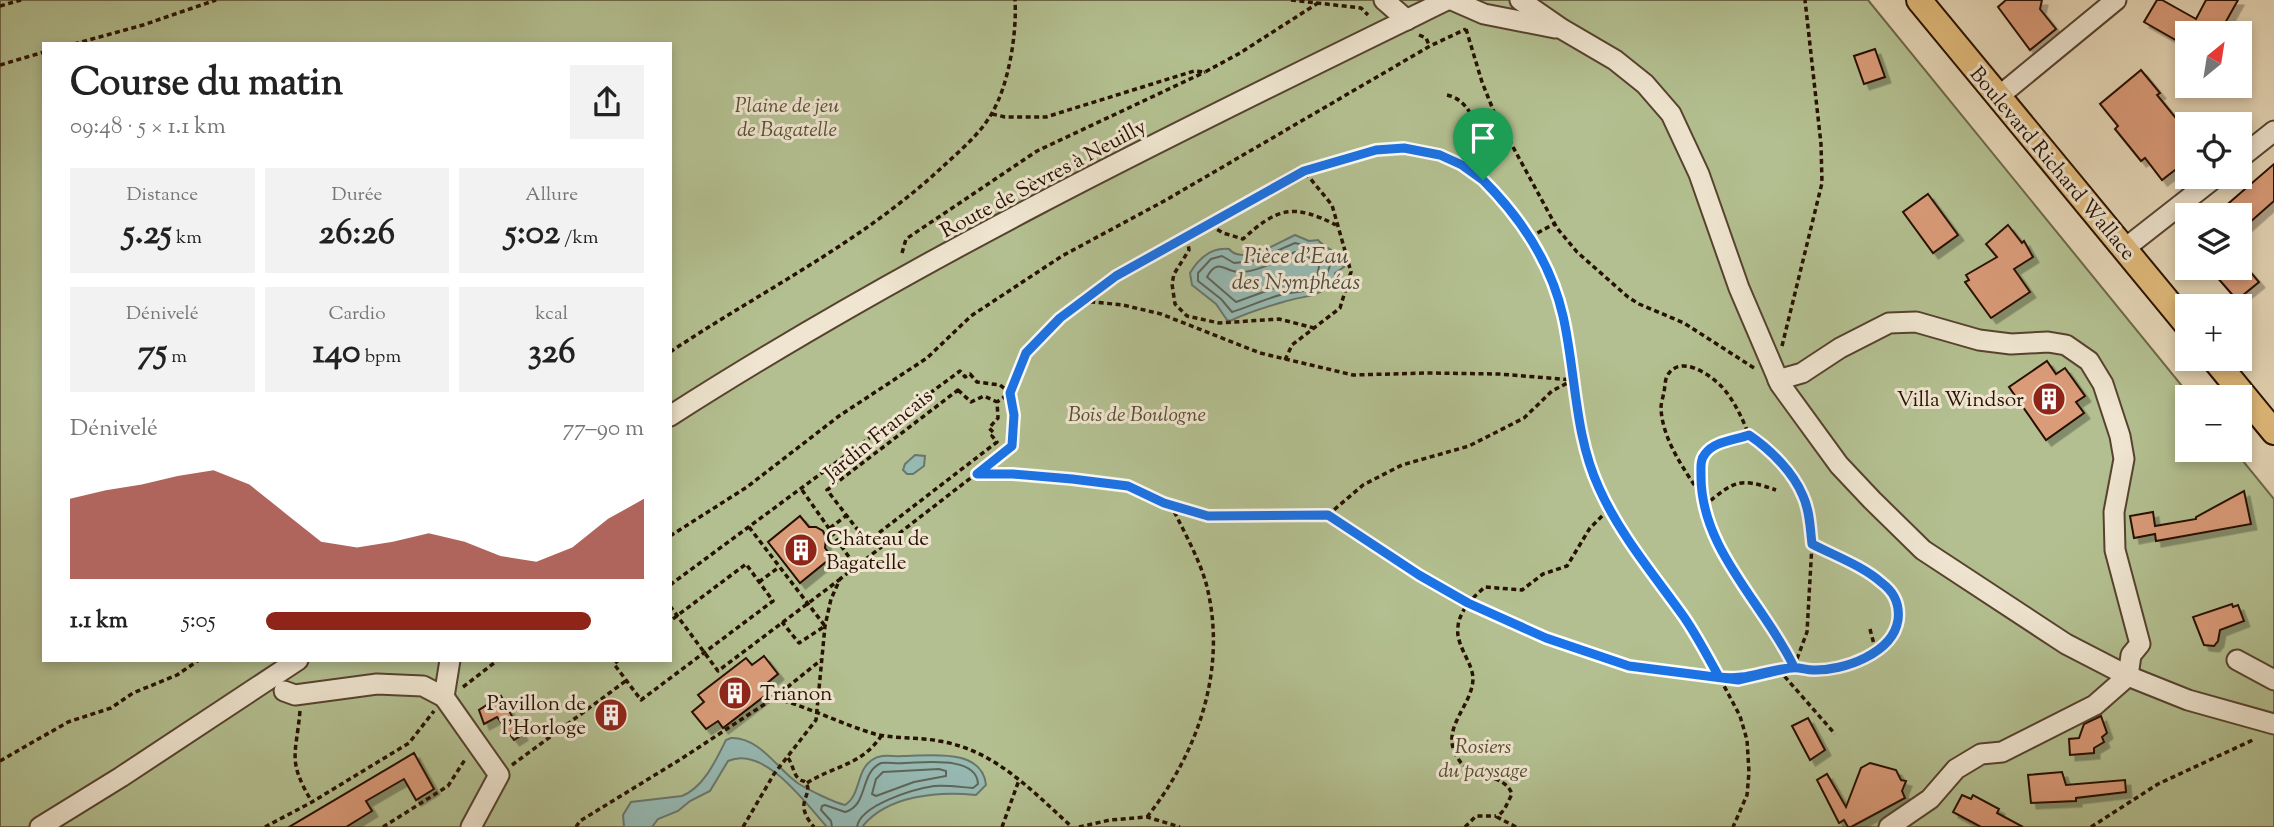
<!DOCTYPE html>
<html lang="fr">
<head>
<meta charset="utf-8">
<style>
	:root { --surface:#fff; --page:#f2f2f2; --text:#222; --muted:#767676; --accent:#8f2418 }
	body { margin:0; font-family:"Sorts Mill Goudy",serif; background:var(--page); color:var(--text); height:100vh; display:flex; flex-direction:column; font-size:26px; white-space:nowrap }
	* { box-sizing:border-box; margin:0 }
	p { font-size:23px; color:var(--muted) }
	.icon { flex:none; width:38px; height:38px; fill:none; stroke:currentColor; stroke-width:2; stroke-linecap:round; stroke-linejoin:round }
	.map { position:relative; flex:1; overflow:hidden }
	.details { position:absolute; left:42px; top:42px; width:630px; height:620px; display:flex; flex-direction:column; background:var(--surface); border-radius:0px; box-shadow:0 4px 10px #0003 }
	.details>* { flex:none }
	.needle { width:46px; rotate:30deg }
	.buttons { position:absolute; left:2175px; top:21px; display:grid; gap:14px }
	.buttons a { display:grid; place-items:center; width:77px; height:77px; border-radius:0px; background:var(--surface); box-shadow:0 4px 10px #0003; font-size:35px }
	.pin { position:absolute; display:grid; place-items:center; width:60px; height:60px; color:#fff; margin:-72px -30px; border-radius:50% 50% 50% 0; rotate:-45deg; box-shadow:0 0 7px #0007 }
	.pin .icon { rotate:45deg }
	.round { display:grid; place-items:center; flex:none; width:74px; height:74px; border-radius:0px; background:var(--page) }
	.overview { display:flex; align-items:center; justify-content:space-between; height:119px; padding:0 28px }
	h1 { font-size:38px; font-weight:800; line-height:52px }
	.metrics { display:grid; grid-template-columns:repeat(3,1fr); gap:10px; height:119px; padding:7px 28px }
	.metrics div { display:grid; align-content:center; border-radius:0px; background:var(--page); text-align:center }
	.metrics b { font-size:35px; font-weight:800 }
	.metrics small { font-size:19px; font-weight:400 }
	.metrics p { font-size:19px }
	.chart { height:196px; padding:14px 28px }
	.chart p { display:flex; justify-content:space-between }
	.chart svg { width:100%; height:126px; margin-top:7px; fill:var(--accent); opacity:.7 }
	ul { padding:0 28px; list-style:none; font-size:23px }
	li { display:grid; grid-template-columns:112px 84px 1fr; align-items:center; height:52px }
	li i { height:18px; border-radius:9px; background:var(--accent) }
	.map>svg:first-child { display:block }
	.green { fill:#b3bf90; stroke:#6d6848; stroke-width:2; fill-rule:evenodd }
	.water { fill:#96b9b2; stroke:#6a766b; stroke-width:2 }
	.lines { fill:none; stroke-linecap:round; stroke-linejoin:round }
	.shore { stroke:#5e6559; stroke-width:2 }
	.building { fill:#da9b79; stroke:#271100; stroke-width:2; filter:url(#shadow) }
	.minor-casing { stroke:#57422e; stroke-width:23 }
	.major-casing { stroke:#271100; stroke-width:28 }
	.path { stroke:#271100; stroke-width:3.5; stroke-dasharray:5 3.5; stroke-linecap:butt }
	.minor { stroke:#efe5d0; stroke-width:19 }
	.major { stroke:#e3bc7c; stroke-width:24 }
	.route-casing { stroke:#fff; stroke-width:14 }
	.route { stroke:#1a73e8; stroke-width:9 }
	.labels { text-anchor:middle; stroke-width:6; stroke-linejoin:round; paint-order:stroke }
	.park-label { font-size:21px; font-style:italic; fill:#584e32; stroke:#efe5d0 }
	.street-label { font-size:21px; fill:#271100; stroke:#efe5d0 }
	.poi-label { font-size:21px; fill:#271100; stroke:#efe5d0; text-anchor:end }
	.water-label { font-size:23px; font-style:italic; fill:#4e4c3e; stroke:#efe5d0 }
</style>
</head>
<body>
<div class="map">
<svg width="2274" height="827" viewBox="0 0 2274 827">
	<defs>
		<filter id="shadow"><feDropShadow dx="5.5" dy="5.5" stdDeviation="0" flood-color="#0004"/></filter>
	</defs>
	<rect width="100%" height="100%" fill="#e6d7b7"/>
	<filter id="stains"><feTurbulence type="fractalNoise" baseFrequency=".00286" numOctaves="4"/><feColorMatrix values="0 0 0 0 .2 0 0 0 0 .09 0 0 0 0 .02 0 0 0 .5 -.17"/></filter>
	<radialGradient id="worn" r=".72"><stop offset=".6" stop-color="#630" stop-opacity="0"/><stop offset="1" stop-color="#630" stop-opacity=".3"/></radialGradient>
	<!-- green -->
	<path class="green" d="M0,0h1868l323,397h-3v53h46l40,49v328h-2274zM44,44h626v616h-626z"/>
	<!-- water -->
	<g class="water">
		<path d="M1295,235l14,6 9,-1c6,7 15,10 22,17l-1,4 5,6 -9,6 -1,10c-20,16 -29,12 -51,19 -17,5 -37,11 -53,19l-3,-1 -11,-16 -24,-19 -2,-12c9,-15 21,-26 39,-24 14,17 48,-6 66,-14z"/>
		<path d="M915,455l10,1 -1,10 -11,8h-6l-4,-4 2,-6z"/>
		<path d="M731,738c29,-1 47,32 68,46 10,6 36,19 46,21 16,-10 11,-35 27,-45 9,-7 21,-3 31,-4 26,0 79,-9 83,29l-10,10c-37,-4 -89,0 -114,32h-35c-21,-23 -62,-82 -99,-66l-18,30 -20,10 -12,10 -20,8 -6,8h-28l-1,-12 8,-13 51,-6c22,-9 34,-36 44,-56z"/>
	</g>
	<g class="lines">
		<!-- shore -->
		<g class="shore">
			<path d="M1295,243c15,4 43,8 33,28 -2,3 -1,7 -3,10 -9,12 -29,10 -41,13 -18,4 -35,13 -52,18l-11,-13 -23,-18v-8l13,-14 11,-3 12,7 19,-2z"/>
			<path d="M1295,252l25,10 -3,14 -13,6 -24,4 -44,16 -29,-25c11,-21 18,-4 34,-5 20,-1 36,-12 54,-20z"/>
			<path d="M939,769l7,2v5l-32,6 -38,14 -4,-2 4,-15 7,-7z"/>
			<path d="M832,827l-1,-6 -10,-11 1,-4 3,-1 20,7c24,-7 14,-39 36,-49 8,-1 15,1 23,0 18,0 73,-8 74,21l-5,4c-13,-1 -26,-3 -39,-2 -20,3 -74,19 -77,41"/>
		</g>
	</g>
	<!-- building -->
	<g class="building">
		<path d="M2006,0h36l-2,9 16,20 -26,21 -32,-43z"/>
		<path d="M2157,0h5l34,19 10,-19h32l-18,32 1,1h-33v14l-44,-25z"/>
		<path d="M1875,49l10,28 -21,7 -10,-28z"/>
		<path d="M2141,70l19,23 -3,2 31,38v39l-13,-2 -13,10 -17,-22 -4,3 -26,-32 3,-3 -18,-22z"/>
		<path d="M2274,164v37l-34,30v-16h-25z"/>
		<path d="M1928,194l30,41 -25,18 -30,-41z"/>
		<path d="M2008,225l14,18 2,-2 9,16 -19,12 16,23 -39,26 -26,-36 4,-2 -3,-5 31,-18 -11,-13z"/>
		<path d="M2209,268h38l12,14 -22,18z"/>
		<path d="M2047,361l9,13 9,-6 20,28 -9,6 8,11 -38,27 -37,-53z"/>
		<path d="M2244,491l7,33 -95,17 -1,-7 -21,4 -4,-22 23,-4 2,14 41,-7v-2z"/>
		<path d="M800,516l9,11h7l7,4 3,7 -1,10 7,9 -32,26 -32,-41z"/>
		<path d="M2232,604l1,3 5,-2 6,16 -24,9 -2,11 -4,5 -10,-1 -11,-28z"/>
		<path d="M764,656l14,18 -12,10 5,7 -48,37 -5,-7 -12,8 -14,-17 12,-10 -6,-7 48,-37 6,7z"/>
		<path d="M501,696l21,39 -8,5 -17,-23 -13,7 -5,-14z"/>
		<path d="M2101,716l6,17 -5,4 2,5 -10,6v5l-24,2 -1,-16 10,-1 5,-14z"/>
		<path d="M1808,718l17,32 -15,10 -18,-34z"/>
		<path d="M414,753l20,36 -18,11 -12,-21 -38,22 6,10 -26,16h-57z"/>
		<path d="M1870,763l26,7 5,10 5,1 -4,10 3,7 -54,29h-3l-4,-7 -5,3 -22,-43 10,-6 19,33 15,-39z"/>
		<path d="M2062,772l4,13 59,-5 1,12 -50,6v3l-45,2 -3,-28z"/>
		<path d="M1962,795l9,4 2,-4 26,14 -2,4 26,14h-42l-28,-15z"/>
	</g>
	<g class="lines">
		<defs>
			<g id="minor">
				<path d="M1384,0l23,20"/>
				<path d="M1452,0l32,14 71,14"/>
				<path d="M1520,0l42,29 53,31 30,24 26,30 28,60 40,114 41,96 59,81 33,35 51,50 143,94 62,32 60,24 86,24"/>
				<path d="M1998,97l118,-97"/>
				<path d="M2240,158l34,-27"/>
				<path d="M2124,249l92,-72"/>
				<path d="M1778,380l24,-7 38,-25 49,-25 27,-1 63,18 32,4 37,-2 18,3 23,16 14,23 17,52 4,23 -10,53 1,38 25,94 -9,11 -3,21 -33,29 -93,47 -21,2 -25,15 -26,30 -41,28"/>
				<path d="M670,416c248,-159 513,-287 777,-416"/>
				<path d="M2237,660l37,20"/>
				<path d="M284,691l11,4 82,-11 46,2 21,11 6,-37"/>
				<path d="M444,697l55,78 -28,52"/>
				<path d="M40,827l81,-50 177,-117"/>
			</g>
			<g id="major">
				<path d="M1919,0l269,326"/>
				<path d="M2214,359l60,73"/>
			</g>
		</defs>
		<!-- minor casing -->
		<use href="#minor" class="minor-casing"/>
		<!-- major casing -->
		<use href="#major" class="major-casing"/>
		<!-- path -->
		<g class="path">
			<path d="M1291,0l70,8 7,7"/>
			<path d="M0,6l21,-6"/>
			<path d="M1466,29l16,53 12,30 63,116 20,24 51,45 11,7 45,19 70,45"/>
			<path d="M1419,35l7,3 3,7"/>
			<path d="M74,44l69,-19 73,-25"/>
			<path d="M0,65l44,-13"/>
			<path d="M1447,95c34,8 33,57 36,85"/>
			<path d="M992,114l13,3h41l148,-46 11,1 35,-19 78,-50"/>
			<path d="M1210,225l13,8 20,6c34,-31 50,-36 93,-14"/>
			<path d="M1530,237l24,-13"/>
			<path d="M1187,238l2,12 -15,24 -2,10 3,20 12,12 32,7 60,-4 35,9"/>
			<path d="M902,253l4,-14 131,-88 168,-79"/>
			<path d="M1782,346l40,-163 -1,-39 -16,-144"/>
			<path d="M670,352c90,-60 188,-108 268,-181 19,-18 41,-35 54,-58 17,-29 25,-80 23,-113"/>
			<path d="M1285,360l7,-15 48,-37 11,-36 -19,-67 -28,-34"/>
			<path d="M958,390l13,12 13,-6 13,6 1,16 -9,10 5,5 -2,3 5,6 -130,100 -40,-52z"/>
			<path d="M977,474h36l59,5 56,7 36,17 44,13 120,-1 35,-30 39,-20 67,-19 55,-28 28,-27 21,-11 -74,-6 -72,-1 -74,2 -93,-22 -99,-39 -38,-9 -39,-4"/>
			<path d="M802,490l54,77"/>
			<path d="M1699,492c-16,-24 -37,-54 -38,-84 0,-5 2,-11 3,-16 1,-5 1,-12 3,-16 13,-23 44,-1 56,12 12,14 19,30 26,47"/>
			<path d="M1704,506c30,-25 35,-29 72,-16"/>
			<path d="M1328,515l92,60 48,28 78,35 83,28 109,14 56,-13 17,4 12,-1 36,-9 28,-17 6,-8 4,-9 2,-19 -8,-17 -10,-9 -69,-38 -5,88 -13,35"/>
			<path d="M749,527l76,99 -26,17 -17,-21"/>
			<path d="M830,528l17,-13"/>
			<path d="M670,536l77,-49 92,-71 88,-58 44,-42 91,-60 104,-56 264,-154 36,-17"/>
			<path d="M759,582l20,-15"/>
			<path d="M670,585l290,-214 5,6 5,-3 7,8 23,3 10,8 -13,9"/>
			<path d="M670,606l48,65 121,-91"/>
			<path d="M1870,629l6,23"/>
			<path d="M619,660l-5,4 27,36 132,-99 -27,-37 -76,57"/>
			<path d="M1794,667c-29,-63 -94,-118 -93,-192 0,-8 -1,-15 4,-21 9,-13 30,-14 44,-19 22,15 44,37 54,61 7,15 7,32 9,48"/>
			<path d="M1779,670l56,64"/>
			<path d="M463,687l35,-27"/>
			<path d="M774,698l47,-38"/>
			<path d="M300,711c-4,45 -13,49 12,91"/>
			<path d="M788,758c5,6 5,16 11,21 4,3 6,1 8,6 5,11 -14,18 7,42"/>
			<path d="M0,761l68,-39 43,-14 22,-15 44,-18 22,-15"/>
			<path d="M512,765l115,-85"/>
			<path d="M807,783c28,-18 54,-17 75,-48"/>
			<path d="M1147,817c52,-66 81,-150 59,-234 -8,-27 -23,-53 -35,-78"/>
			<path d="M265,827l47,-25 97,-59 25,-32"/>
			<path d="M383,827l65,-41 18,-28"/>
			<path d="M576,827l4,-6 101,-62 93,-61c35,9 67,26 101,36 20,5 43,3 64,7 56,9 93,50 133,86"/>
			<path d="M743,827l31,-53 42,-54 9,-94 6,-27 9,-20 172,-133 2,-31 -4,-22 16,-40 34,-35 56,-41 170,-97 18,-9 71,-21 14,-3 33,3 29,10 32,20 18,18 29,39 7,12 26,66 25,148 11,26 35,60 70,99 36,68 7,24 2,32 -2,23 -14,32"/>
			<path d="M1002,827l17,-47"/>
			<path d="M1079,827l31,-7 37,-3 33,10"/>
			<path d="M1465,827l11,-11h20"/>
			<path d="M1516,827l-19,-10 7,-7 8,-16c-8,-22 -41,-15 -53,-34 -22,-31 14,-53 14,-82 -1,-17 -18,-33 -15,-52 2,-16 15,-29 27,-39l37,3 21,-16 24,-8 23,-38 19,-19"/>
			<path d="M2091,827l67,-43 97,-45"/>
		</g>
		<!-- minor -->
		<use href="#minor" class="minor"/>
		<!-- major -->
		<use href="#major" class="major"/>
	</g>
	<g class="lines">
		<defs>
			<path id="route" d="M1483,180l-21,-15 -22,-10 -36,-7 -28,2 -72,21 -188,105 -56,42 -34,35 -16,40 4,22 -2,31 -35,28h36l59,5 56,7 36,17 44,13 120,-1 91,60 49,28 78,35 83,28 109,14 56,-13c-29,-62 -94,-118 -93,-192 0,-8 -1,-15 4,-21 9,-13 30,-14 44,-19 22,15 44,37 54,61 7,15 7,32 9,48 23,12 51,22 70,39 12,9 18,21 16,37 -5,33 -54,51 -85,50 -7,0 -14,-3 -21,-2 -27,1 -45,13 -73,9 -11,-20 -22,-41 -35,-60 -30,-42 -64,-82 -85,-129 -25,-54 -23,-115 -36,-172 -12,-53 -43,-99 -80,-136"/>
		</defs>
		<!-- route casing -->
		<use href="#route" class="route-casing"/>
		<!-- route -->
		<use href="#route" class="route"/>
	</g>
	<!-- icons -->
	<defs>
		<symbol id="building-disc" viewBox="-11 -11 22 22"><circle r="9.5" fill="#8f2418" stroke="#efe5d0"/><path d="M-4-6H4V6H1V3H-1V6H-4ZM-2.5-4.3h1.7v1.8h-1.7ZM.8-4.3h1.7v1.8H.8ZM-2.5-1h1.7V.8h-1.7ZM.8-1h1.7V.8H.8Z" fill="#fff"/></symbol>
	</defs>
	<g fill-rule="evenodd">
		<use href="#building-disc" x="2030" y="380" width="38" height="38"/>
		<use href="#building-disc" x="782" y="531" width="38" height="38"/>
		<use href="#building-disc" x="716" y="674" width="38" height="38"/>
		<use href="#building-disc" x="592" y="696" width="38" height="38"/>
	</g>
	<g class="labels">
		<!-- park labels -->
		<g class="park-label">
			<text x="787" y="112">Plaine de jeu<tspan x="787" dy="24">de Bagatelle</tspan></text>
			<text x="1137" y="421">Bois de Boulogne</text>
			<text x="1483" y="753">Rosiers<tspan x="1483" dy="24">du paysage</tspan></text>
		</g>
		<!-- street labels -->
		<g class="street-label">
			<text transform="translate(2053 163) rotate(50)" y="7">Boulevard Richard Wallace</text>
			<text transform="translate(1043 178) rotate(-28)" y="7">Route de Sèvres à Neuilly</text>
			<text transform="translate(878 434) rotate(-39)" y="7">Jardin Francais</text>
		</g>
		<!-- poi labels -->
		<g class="poi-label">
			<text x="2024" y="406">Villa Windsor</text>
			<text x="826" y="545" text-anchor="start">Château de<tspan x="826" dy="24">Bagatelle</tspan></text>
			<text x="760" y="700" text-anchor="start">Trianon</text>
			<text x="586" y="710">Pavillon de<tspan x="586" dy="24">l'Horloge</tspan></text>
		</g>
		<!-- water labels -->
		<g class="water-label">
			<text x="1296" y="263">Pièce d'Eau<tspan x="1296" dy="26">des Nymphéas</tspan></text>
		</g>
	</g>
	<rect width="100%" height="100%" filter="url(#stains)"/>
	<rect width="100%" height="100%" fill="url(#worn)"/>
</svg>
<div class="buttons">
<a><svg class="needle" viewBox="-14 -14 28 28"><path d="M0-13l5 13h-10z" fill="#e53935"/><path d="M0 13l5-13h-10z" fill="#767676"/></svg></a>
<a><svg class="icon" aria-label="locate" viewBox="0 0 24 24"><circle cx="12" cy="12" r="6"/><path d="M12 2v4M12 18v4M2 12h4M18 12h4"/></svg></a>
<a><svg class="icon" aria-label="layers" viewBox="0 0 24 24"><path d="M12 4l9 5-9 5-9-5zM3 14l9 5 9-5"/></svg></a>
<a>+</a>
<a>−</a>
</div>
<div class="pin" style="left:1483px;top:180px;background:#1e9e55"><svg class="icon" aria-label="arrive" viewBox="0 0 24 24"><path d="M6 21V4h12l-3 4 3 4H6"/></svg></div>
<section class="details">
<div class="overview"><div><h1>Course du matin</h1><p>09:48 · 5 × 1.1 km</p></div><a class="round"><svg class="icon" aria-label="share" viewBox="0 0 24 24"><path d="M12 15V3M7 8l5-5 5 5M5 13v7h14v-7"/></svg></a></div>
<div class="metrics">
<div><p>Distance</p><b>5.25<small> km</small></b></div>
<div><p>Durée</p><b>26:26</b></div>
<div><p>Allure</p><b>5:02<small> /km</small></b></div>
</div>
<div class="metrics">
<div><p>Dénivelé</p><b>75<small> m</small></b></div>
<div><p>Cardio</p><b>140<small> bpm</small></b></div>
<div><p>kcal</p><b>326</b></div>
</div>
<div class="chart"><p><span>Dénivelé</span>77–90 m</p>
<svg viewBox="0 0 160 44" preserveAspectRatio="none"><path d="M0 44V16L10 13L20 11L30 8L40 6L50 11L60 21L70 31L80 33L90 31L100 28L110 31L120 36L130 38L140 33L150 23L160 16V44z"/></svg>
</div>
<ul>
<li><b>1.1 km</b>5:05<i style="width:86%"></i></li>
</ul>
</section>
</div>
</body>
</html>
